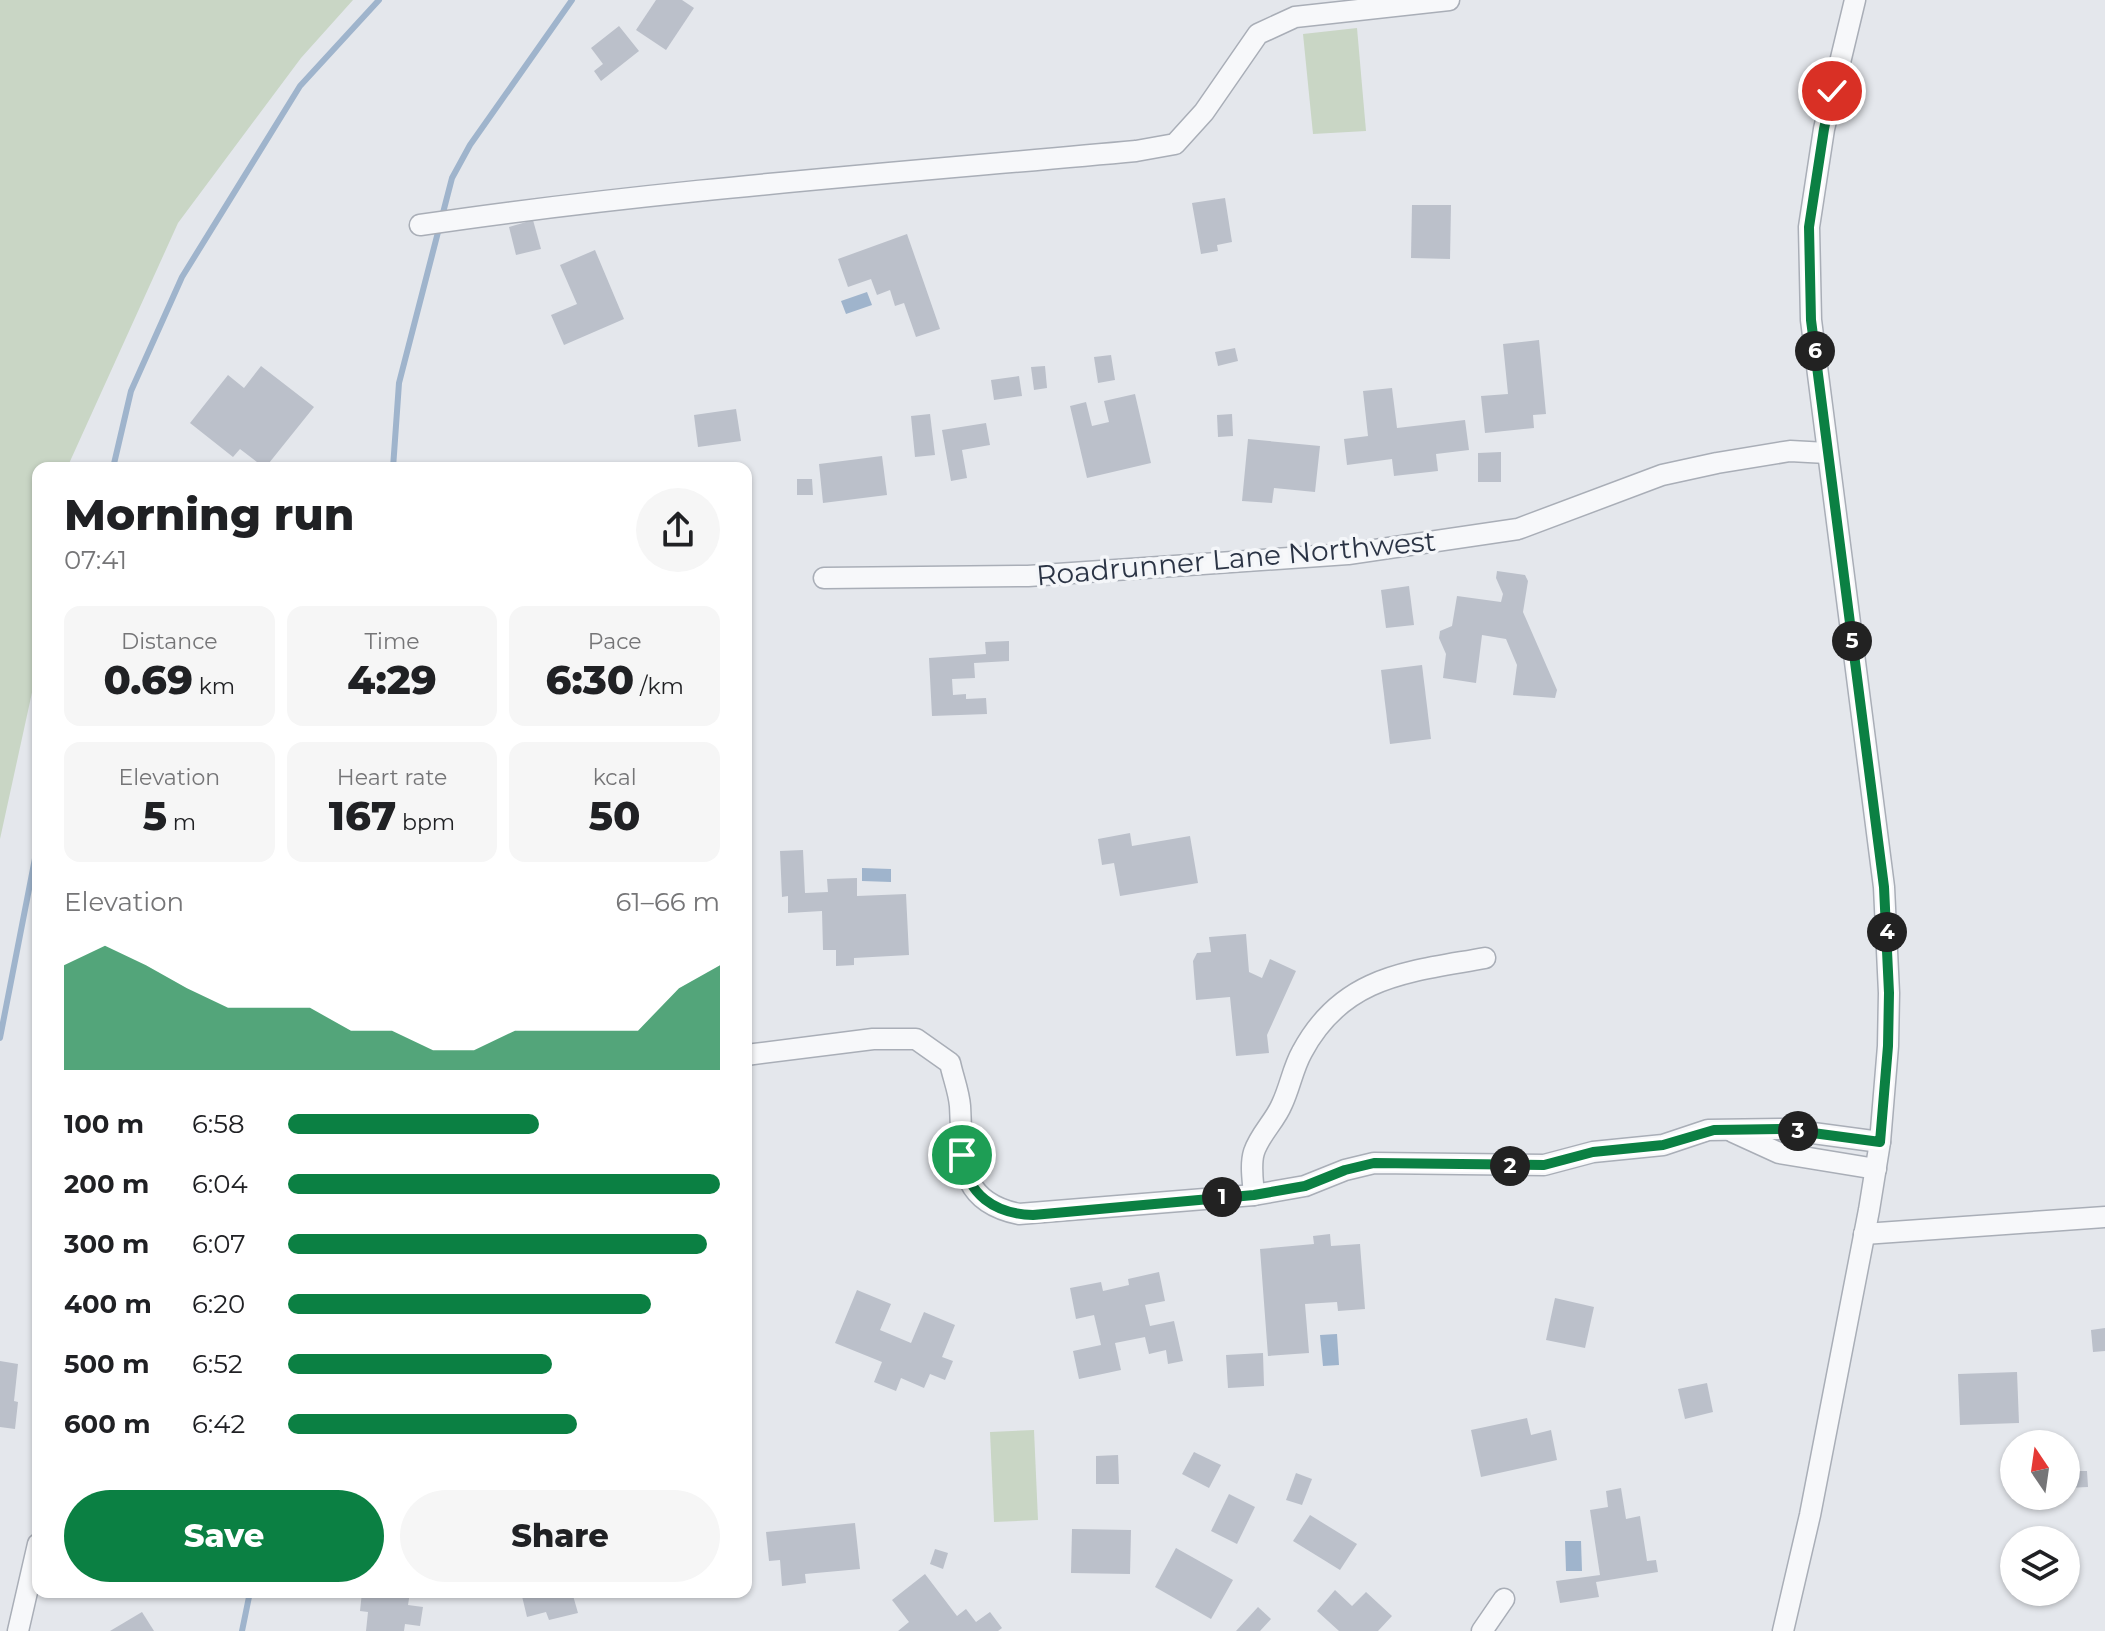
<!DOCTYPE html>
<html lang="en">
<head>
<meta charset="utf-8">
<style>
	:root { --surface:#fff; --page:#f6f6f6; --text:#202124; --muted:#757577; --accent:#0b8043 }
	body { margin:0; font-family:Montserrat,sans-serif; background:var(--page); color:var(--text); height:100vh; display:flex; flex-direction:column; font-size:30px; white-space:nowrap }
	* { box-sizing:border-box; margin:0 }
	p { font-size:26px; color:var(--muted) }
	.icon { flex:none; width:44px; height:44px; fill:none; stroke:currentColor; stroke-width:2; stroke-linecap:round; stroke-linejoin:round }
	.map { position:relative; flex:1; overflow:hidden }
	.panel { position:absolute; left:32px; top:462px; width:720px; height:1136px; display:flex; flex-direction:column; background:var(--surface); border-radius:16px; box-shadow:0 2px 6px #0004 }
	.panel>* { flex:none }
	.needle { width:52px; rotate:347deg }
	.fabs { position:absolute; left:2000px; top:1430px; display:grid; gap:16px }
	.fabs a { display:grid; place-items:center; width:80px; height:80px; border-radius:50%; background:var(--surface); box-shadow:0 2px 6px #0004; font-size:40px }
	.pin { position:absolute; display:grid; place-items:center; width:68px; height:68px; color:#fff; margin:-34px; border:4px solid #fff; border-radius:50%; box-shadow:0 2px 8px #0007 }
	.km { position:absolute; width:40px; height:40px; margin:-20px; border-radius:50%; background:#222; color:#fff; font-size:22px; line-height:40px; text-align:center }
	.round { display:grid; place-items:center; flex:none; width:84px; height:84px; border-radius:42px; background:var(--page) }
	.summary { display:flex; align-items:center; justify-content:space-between; height:136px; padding:0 32px }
	h1 { font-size:44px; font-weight:800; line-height:60px }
	.stats { display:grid; grid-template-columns:repeat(3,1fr); gap:12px; height:136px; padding:8px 32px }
	.stats div { display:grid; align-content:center; border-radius:16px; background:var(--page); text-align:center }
	.stats b { font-size:40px; font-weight:800 }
	.stats small { font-size:22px; font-weight:400 }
	.stats p { font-size:22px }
	.chart { height:224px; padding:16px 32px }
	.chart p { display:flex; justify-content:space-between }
	.chart svg { width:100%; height:144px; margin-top:8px; fill:var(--accent); opacity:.7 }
	.cta { display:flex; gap:16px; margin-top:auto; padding:16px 32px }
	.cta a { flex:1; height:92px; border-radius:48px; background:var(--accent); color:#fff; font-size:32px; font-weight:800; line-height:92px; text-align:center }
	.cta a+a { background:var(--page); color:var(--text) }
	ul { padding:0 32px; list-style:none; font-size:26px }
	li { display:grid; grid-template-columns:128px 96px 1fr; align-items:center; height:60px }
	li i { height:20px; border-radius:10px; background:var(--accent) }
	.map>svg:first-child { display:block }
	.green { fill:#c9d6c5 }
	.water { fill:#9fb4cc }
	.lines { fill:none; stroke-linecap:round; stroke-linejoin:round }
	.stream { stroke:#9fb4cc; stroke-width:6 }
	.building { fill:#bbc0ca }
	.minor-casing { stroke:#a9aeb7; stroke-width:23 }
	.minor { stroke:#f7f8fa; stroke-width:20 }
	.route-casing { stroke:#fff; stroke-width:16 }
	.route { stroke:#0b8043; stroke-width:10 }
	.labels { text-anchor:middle; stroke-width:7; stroke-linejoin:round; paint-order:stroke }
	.street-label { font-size:28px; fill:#2b3445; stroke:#f4f6f9 }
</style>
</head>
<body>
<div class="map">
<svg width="2105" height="1631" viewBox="0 0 2105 1631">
	<rect width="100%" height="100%" fill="#e4e7ec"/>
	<!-- green -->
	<g class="green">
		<path d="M0,0h353l-52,58 -123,165 -111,245h-29v197l-38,174z"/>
		<path d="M1357,28l9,103 -53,3 -10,-100z"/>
		<path d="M1034,1430l4,90 -44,2 -4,-90z"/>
	</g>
	<!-- water -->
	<g class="water">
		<path d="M867,292l5,13 -26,9 -5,-13z"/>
		<path d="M862,868l29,1v13l-29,-1z"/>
		<path d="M1337,1334l2,31 -16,1 -3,-31z"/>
		<path d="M1565,1541h16l1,30h-16z"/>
	</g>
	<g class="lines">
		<!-- stream -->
		<g class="stream">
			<path d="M113,468l18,-77 51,-114 118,-191 79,-86"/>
			<path d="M393,468l6,-85 53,-205 18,-33 102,-145"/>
			<path d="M0,1038l38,-195"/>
			<path d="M242,1631l8,-39"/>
		</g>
	</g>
	<!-- building -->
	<g class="building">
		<path d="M656,0h26l12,8 -28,42 -30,-20z"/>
		<path d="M619,26l20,25 -38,30 -7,-10 9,-7 -12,-16z"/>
		<path d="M1225,198l7,44 -15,3 1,6 -17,3 -9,-51z"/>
		<path d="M1412,205h39l-1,54 -39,-1z"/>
		<path d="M533,220l8,29 -25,6 -7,-28z"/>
		<path d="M907,234l33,95 -24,8 -12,-34 -9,3 -5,-16 -13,5 -6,-16 -23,8 -10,-28z"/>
		<path d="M595,250l29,69 -60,26 -13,-30 26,-11 -17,-39z"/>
		<path d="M1539,340l7,74 -13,1 1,13 -49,5 -4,-37 27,-2 -5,-50z"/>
		<path d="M1235,348l3,13 -20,5 -3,-14z"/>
		<path d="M1111,355l4,25 -17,3 -4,-26z"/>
		<path d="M261,366l53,41 -49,61 -25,-19 -7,8 -43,-34 38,-48 16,13z"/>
		<path d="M1045,366l2,22 -13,2 -3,-23z"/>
		<path d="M1019,376l3,20 -28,4 -3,-20z"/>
		<path d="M1392,388l5,40 68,-8 4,30 -33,4 2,17 -44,5 -2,-17 -45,6 -3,-26 24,-3 -5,-45z"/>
		<path d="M1135,394l16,69 -64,15 -17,-72 16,-4 6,24 17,-4 -5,-21z"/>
		<path d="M736,409l5,32 -43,6 -4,-32z"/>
		<path d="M930,414l5,41 -20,2 -4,-41z"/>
		<path d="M1232,414l1,22 -15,1 -1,-22z"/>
		<path d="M986,423l4,22 -28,5 5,28 -16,3 -9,-51z"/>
		<path d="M1248,439l72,7 -5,46 -41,-4 -2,15 -30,-2z"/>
		<path d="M1501,452v30h-23v-29z"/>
		<path d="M882,456l5,39 -64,8 -4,-39z"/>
		<path d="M797,479h15l1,16h-16z"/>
		<path d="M1497,571l28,4 3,6 -5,31 34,78 -2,8 -42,-3 4,-30 -11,-26 -24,-4 -6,48 -33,-5 3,-24 -7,-16 1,-7 12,-5 5,-30 44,6 2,-8 -7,-16z"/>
		<path d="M1409,586l5,39 -28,3 -5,-38z"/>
		<path d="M1009,641v20l-35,2 1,15 -23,1 1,16 13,-1v5l20,-1 1,16 -55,2 -3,-58 57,-4 -1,-12z"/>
		<path d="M1422,665l9,74 -41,5 -9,-74z"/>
		<path d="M1130,833l2,13 58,-10 8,47 -78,13 -6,-33 -12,2 -4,-26z"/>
		<path d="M803,850l2,43 23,-1 -1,-13 30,-1v18l49,-2 3,61 -55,3v7l-18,1v-16h-13l-1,-39 -34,2v-17l-6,1 -2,-46z"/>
		<path d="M1246,934l3,38 13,6 8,-19 26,12 -29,64 2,18 -33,3 -6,-59 -34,3 -3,-39 4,-8 14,-1 -2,-15z"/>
		<path d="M1330,1234l1,12 29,-2 5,65 -27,2 -1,-9 -32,2 4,49 -41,3 -8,-107 54,-5 -1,-8z"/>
		<path d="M1159,1272l6,29 -20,4 5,21 24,-5 9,40 -15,3 -2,-14 -17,4 -4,-17 -30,6 6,27 -42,9 -6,-28 28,-6 -7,-30 -18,4 -6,-31 31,-6 2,9 26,-6 -1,-6z"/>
		<path d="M857,1290l34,14 -11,26 31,13 13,-31 31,13 -13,32 11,4 -8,19 -15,-6 -6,14 -23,-10 -5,13 -22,-9 8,-20 -47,-19z"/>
		<path d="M1555,1298l39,9 -9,41 -39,-8z"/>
		<path d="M2105,1328v23l-12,1 -2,-22z"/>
		<path d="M1263,1353l1,33 -36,2 -2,-33z"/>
		<path d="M0,1361l18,3 -4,37 4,1 -3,27 -15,-2z"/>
		<path d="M2017,1372l2,51 -59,2 -2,-51z"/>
		<path d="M1707,1383l6,29 -28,7 -7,-30z"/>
		<path d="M1527,1418l4,17 20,-5 6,30 -76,17 -10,-47z"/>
		<path d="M1194,1452l27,13 -12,23 -27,-14z"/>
		<path d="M1118,1455l1,29h-23v-28z"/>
		<path d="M2066,1457h10v14h11l1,16 -22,1z"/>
		<path d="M1296,1473l16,6 -10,26 -16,-5z"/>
		<path d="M1621,1488l5,31 14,-3 7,45 9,-1 2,12 -62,10 3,15 -39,6 -4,-22 44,-6 -10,-65 18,-3 -2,-16z"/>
		<path d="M1229,1494l26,13 -18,37 -26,-13z"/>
		<path d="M1310,1515l47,29 -17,26 -47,-29z"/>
		<path d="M855,1523l5,46 -55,5 1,9 -24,3 -2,-26 -11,1 -3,-29z"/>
		<path d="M1072,1529l59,1 -1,44 -59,-1z"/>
		<path d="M1176,1548l57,32 -22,39 -56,-32z"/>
		<path d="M935,1549l13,4 -5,16 -13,-5z"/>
		<path d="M925,1574l32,42 9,-7 10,13 14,-10 12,16 -4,3h-100l11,-9 -17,-22z"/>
		<path d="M1335,1590l17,16 14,-14 26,24 -14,15h-39l-22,-20z"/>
		<path d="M362,1592h48l-2,13 15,2 -3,19 -15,-2 -1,7h-38l2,-19 -8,-1z"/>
		<path d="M521,1592h51l6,21 -29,7 -3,-8 -19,5z"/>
		<path d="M1258,1607l13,12 -11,12h-24z"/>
		<path d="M142,1612l12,19h-44z"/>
	</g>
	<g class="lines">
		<defs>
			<g id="minor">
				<path d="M420,225c237,-35 477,-52 716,-74l39,-7 29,-32 54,-78 37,-17 154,-17"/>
				<path d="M824,578l204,-2 320,-22 170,-25 144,-54 55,-12 73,-12 37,2"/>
				<path d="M746,1055l127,-16h43l34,24c3,14 9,29 10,43 3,52 -4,95 59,108l235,-19 51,-9 40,-16 29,-7 170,2 49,-13 70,-7 45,-15 75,-1 97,13"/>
				<path d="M1733,1132l46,21 97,16"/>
				<path d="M1254,1195c-1,-14 -4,-30 0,-43 6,-18 21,-31 28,-48 8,-17 11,-36 20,-52 41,-77 107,-80 183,-94"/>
				<path d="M1864,1234l241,-17"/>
				<path d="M18,1631l20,-87"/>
				<path d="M1482,1631l22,-32"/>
				<path d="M1783,1631l27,-116 59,-305 11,-68 8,-96 1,-53 -5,-106 -73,-567 -2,-93 15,-98 31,-129"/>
			</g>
		</defs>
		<!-- minor casing -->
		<use href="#minor" class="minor-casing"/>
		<!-- minor -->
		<use href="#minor" class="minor"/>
	</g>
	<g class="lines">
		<defs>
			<path id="route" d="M962,1155c5,40 33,59 71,60l221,-20 51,-9 40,-16 29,-7 170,2 49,-13 70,-7 51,-15 69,-1 97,13 8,-96 1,-53 -5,-106 -73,-567 -2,-93 15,-98 8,-38"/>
		</defs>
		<!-- route casing -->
		<use href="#route" class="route-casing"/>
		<!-- route -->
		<use href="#route" class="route"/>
	</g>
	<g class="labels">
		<!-- street labels -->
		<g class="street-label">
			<text transform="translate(1236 558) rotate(-5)" y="10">Roadrunner Lane Northwest</text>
		</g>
	</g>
</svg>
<div class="fabs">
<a><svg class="needle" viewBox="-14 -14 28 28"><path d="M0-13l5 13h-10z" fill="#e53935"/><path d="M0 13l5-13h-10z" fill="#757577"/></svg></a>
<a><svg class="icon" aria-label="layers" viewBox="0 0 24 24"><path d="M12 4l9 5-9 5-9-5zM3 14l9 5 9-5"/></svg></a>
</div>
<div class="pin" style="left:962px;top:1155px;background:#1e9e55"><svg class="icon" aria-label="arrive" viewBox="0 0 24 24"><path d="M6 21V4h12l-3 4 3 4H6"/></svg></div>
<div class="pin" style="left:1832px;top:91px;background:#d93025"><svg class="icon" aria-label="check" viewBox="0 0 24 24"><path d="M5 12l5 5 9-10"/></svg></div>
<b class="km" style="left:1222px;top:1197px">1</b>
<b class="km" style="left:1510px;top:1166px">2</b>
<b class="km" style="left:1798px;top:1131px">3</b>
<b class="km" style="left:1887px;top:932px">4</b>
<b class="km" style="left:1852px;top:641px">5</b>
<b class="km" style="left:1815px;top:351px">6</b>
<section class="panel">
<div class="summary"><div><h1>Morning run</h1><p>07:41</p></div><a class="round"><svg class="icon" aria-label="share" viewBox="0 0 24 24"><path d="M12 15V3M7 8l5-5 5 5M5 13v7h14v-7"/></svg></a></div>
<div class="stats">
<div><p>Distance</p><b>0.69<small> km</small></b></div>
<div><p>Time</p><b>4:29</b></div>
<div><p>Pace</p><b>6:30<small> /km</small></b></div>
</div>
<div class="stats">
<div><p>Elevation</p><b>5<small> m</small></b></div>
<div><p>Heart rate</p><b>167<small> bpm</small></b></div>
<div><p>kcal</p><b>50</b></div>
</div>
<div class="chart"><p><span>Elevation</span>61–66 m</p>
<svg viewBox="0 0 160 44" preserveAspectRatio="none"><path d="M0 44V12L10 6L20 12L30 19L40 25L50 25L60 25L70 32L80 32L90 38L100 38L110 32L120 32L130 32L140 32L150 19L160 12V44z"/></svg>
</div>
<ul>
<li><b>100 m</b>6:58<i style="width:58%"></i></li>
<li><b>200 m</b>6:04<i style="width:100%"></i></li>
<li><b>300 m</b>6:07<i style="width:97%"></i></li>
<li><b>400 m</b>6:20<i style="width:84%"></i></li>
<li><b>500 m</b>6:52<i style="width:61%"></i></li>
<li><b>600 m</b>6:42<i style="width:67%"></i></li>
</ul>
<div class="cta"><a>Save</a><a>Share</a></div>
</section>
</div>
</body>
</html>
